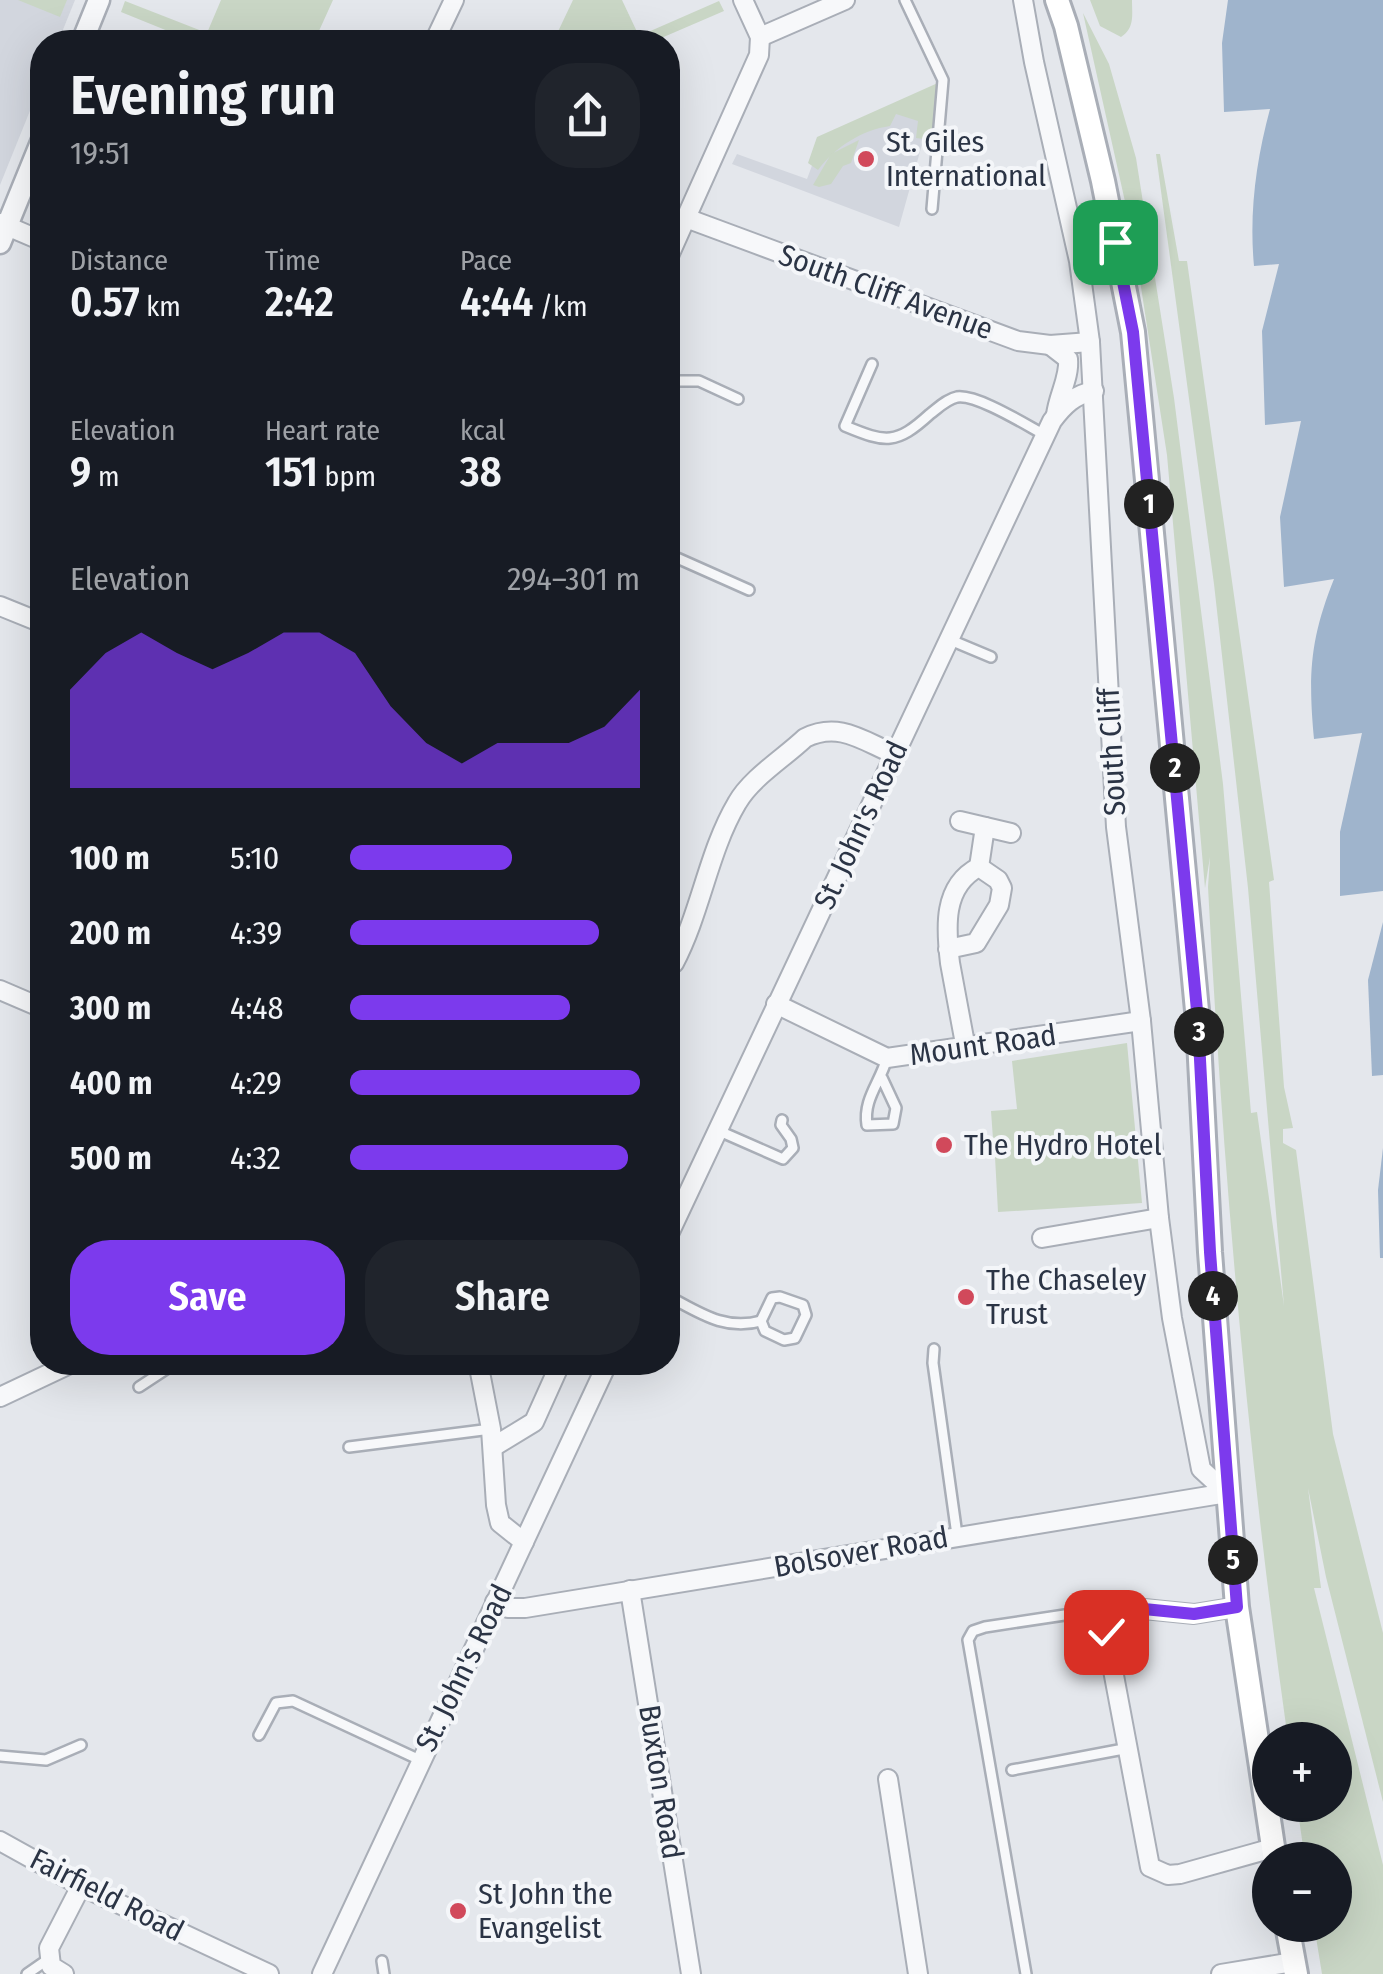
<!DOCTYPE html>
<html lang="en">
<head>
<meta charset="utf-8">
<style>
	:root { --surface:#171b24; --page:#20242c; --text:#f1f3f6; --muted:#9ea1a6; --accent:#7c3aed }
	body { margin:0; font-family:"Fira Sans Condensed",sans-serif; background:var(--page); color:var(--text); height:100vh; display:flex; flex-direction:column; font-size:38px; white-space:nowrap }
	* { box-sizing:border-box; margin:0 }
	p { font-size:32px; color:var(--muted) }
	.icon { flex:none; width:55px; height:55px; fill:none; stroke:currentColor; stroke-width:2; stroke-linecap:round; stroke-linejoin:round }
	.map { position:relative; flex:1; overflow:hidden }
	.drawer { position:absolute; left:30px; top:30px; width:650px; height:1345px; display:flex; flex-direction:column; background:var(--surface); border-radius:40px; box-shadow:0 10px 40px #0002 }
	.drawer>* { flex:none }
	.buttons { position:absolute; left:1252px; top:1722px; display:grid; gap:20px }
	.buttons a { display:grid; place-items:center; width:100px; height:100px; border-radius:50%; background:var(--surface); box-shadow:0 10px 40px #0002; font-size:50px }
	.pin { position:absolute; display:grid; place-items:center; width:85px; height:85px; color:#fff; margin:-42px; border-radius:20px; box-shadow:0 5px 15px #0006 }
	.km { position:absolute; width:50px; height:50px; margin:-25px; border-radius:50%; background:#222; color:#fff; font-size:28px; line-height:50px; text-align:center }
	.round { display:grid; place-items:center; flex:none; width:105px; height:105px; border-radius:40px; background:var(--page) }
	.overview { display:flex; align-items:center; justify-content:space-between; height:170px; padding:0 40px }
	h1 { font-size:55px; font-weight:600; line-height:75px }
	.figures { display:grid; grid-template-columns:repeat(3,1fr); gap:15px; height:170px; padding:10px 40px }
	.figures div { display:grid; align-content:center }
	.figures b { font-size:42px; font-weight:600 }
	.figures small { font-size:28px; font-weight:400 }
	.figures p { font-size:28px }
	.chart { height:280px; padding:20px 40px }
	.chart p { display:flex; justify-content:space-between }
	.chart svg { width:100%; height:180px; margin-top:10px; fill:var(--accent); opacity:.7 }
	.cta { display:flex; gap:20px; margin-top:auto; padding:20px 40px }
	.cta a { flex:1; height:115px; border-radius:40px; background:var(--accent); color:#fff; font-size:40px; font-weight:600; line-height:115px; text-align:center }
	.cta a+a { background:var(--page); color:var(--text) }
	ul { padding:0 40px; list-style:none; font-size:32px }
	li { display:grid; grid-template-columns:160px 120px 1fr; align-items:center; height:75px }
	li i { height:25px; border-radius:12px; background:var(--accent) }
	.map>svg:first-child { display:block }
	.built { fill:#d2d6de }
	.green { fill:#c9d6c5 }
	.water { fill:#9fb4cc }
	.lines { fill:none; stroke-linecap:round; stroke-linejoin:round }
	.service-casing { stroke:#a9aeb7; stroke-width:14 }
	.minor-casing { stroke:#a9aeb7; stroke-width:22 }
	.tertiary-casing { stroke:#a9aeb7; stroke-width:25 }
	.secondary-casing { stroke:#a9aeb7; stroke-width:28 }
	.service { stroke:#f7f8fa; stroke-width:9 }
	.minor { stroke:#f7f8fa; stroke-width:18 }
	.tertiary { stroke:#f7f8fa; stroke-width:20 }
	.secondary { stroke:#fff; stroke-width:22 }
	.route-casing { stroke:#fff; stroke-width:20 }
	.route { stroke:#7c3aed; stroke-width:12 }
	.poi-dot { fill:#d1495b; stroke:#f4f6f9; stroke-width:4 }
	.labels { text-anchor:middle; stroke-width:8; stroke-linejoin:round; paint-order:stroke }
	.poi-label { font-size:30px; fill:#2b3445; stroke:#f4f6f9; text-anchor:start }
	.street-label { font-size:30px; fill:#2b3445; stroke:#f4f6f9 }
</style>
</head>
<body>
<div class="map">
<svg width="1383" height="1974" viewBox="0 0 1383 1974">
	<rect width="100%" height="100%" fill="#e4e7ec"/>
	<!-- built -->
	<g class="built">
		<path d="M0,0h75l-17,42h-16v39l-42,104z"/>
		<path d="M933,89l-2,23 -32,115 -167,-63 5,-10 70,25 16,-43z"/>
	</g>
	<!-- green -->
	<g class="green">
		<path d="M18,0h49l-7,17z"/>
		<path d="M221,0h112l-19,42h-119l-74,-30 4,-11 82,32z"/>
		<path d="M573,0h49l17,36 80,-35 5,10 -72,31h-99z"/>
		<path d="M1090,0h42c0,15 3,28 -11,37l-21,-11z"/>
		<path d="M1083,13l26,51 27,94 38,240 49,386 28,329 6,-1 27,194 -36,-418 -34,-304 -58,-430h4l19,107h8l87,619 -5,2 15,205 9,41 -10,1v14l13,7 37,284 50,199v169l-57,-225 -18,-89 13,100h-7l69,277v109h-61l-8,-49h21v-65h-30l-8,-55h38v-65h-47c-40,-283 -65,-568 -80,-853l2,-30 -5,31 -38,-433 -33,-213z"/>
		<path d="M940,82l-2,28 -6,30 -16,-2 2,-17 -22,-7 -6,12c-28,4 -55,21 -72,44l-10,-7 9,-26z"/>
		<path d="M859,140l-8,23 -8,3 -12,18 -12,3 -6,-2 18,-31z"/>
		<path d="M1127,1043l15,160 -144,9 -3,-55 6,-8 -1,-5 -7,-5 -2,-28 26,-2 -5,-48z"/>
	</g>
	<!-- water -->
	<g class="water">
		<path d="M1228,0h155v891l-43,5v-64l22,-99 -48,6c-6,-64 -4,-100 20,-160l-50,8 -4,-70 21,-96 -36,4 -3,-94 17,-67 -25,2c-5,-53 2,-105 16,-157l-46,3 -2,-69z"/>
		<path d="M1383,922v153l-11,1 -4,-96z"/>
		<path d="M1383,1148v110h-3l-2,-68z"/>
	</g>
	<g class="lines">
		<defs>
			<g id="service">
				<path d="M905,0l38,80 -11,129"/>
				<path d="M872,364l-27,62c41,17 51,19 85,-12 8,-6 17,-15 27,-17 20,-3 69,28 88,38"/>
				<path d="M668,381h31l39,18"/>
				<path d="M668,554l81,36"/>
				<path d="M948,639l43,18"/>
				<path d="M882,1078l14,30 -3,16 -26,1c-4,-26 13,-42 20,-67"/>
				<path d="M717,1130l66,29 10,-11 -2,-9 -10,-14 1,-5"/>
				<path d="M668,1296c32,17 57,35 93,25"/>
				<path d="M780,1297l23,8 3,10 -11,23 -11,2 -19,-9 -4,-10 11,-23z"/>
				<path d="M934,1349l-1,14 24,172"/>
				<path d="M139,1387l38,-25"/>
				<path d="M349,1447l142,-18"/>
				<path d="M259,1735l17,-32 17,-2 127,59"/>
				<path d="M0,1756l46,4 35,-15"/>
				<path d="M1012,1770l117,-22"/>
				<path d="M382,1961l2,13"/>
				<path d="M27,1974l23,-16"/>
				<path d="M1026,1974l-58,-334 5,-9 12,-4 106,-16 19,6"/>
			</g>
			<g id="minor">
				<path d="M1023,0l11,62 45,199 11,81 26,485 25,194 18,197 13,100 29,151 26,24"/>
				<path d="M760,37l85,-37"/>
				<path d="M434,42l20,-42"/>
				<path d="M686,218l332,123 32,4 40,-3"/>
				<path d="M0,223l42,18"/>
				<path d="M668,258l91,-203 1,-18 -17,-37"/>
				<path d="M1050,345l18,14c2,18 -10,37 -12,56"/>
				<path d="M0,606l42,17"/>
				<path d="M960,821l51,12"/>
				<path d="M979,867l6,-40"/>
				<path d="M948,949l28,-6 23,-38 3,-17 -4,-8 -19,-13c-37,19 -33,62 -29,96l16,86"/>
				<path d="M674,963c27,-51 34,-111 63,-160 14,-25 47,-45 68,-65 34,-17 58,3 89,16"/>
				<path d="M0,990l42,18"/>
				<path d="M776,1004l111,54 254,-37"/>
				<path d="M668,1236l384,-815c11,-15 23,-27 42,-30"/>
				<path d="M1042,1238l117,-20"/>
				<path d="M478,1362l13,67 5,76 4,18 24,19"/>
				<path d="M0,1397l74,-35"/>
				<path d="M493,1447l41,-25 27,-60"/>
				<path d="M630,1590l61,384"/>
				<path d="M495,1602l13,6h17l702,-115"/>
				<path d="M1237,1607l-43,7 -60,-6 -24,9 -4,16 44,234 18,8 12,-1 93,-26"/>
				<path d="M888,1779l30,195"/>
				<path d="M0,1841l81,45 188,88"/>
				<path d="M64,1974l-13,-8 -2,-18 32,-62"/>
				<path d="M322,1974l286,-612"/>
				<path d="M1221,1974l72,-12"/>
			</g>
			<g id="tertiary">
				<path d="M82,42l17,-42"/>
				<path d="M0,243l42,-103"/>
			</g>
			<g id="secondary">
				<path d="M1057,0l9,26 37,155 30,151 65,689 12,231 27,355 38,253"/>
				<path d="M1287,1925l9,49"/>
			</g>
		</defs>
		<!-- service casing -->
		<use href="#service" class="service-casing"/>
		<!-- minor casing -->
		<use href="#minor" class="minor-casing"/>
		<!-- tertiary casing -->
		<use href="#tertiary" class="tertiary-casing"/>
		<!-- secondary casing -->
		<use href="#secondary" class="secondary-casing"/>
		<!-- service -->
		<use href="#service" class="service"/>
		<!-- minor -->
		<use href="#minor" class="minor"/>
		<!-- tertiary -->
		<use href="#tertiary" class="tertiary"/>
		<!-- secondary -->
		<use href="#secondary" class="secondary"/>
	</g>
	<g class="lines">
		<defs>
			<path id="route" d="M1106,1632l4,-15 24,-9 60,6 43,-7 -27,-355 -12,-231 -65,-689 -18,-90"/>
		</defs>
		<!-- route casing -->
		<use href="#route" class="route-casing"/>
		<!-- route -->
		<use href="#route" class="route"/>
	</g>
	<!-- markers -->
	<g class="poi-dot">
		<circle cx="866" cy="159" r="10"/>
		<circle cx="944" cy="1145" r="10"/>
		<circle cx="966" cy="1297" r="10"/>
		<circle cx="458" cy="1911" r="10"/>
	</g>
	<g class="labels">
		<!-- poi labels -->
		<g class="poi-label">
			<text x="886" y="152">St. Giles<tspan x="886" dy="34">International</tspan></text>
			<text x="964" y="1155">The Hydro Hotel</text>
			<text x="986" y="1290">The Chaseley<tspan x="986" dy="34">Trust</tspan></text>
			<text x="478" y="1904">St John the<tspan x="478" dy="34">Evangelist</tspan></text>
		</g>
		<!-- street labels -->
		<g class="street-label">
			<text transform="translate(886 292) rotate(20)" y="10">South Cliff Avenue</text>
			<text transform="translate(1112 752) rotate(-93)" y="10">South Cliff</text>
			<text transform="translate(861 825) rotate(-65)" y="10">St. John's Road</text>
			<text transform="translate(983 1045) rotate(-8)" y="10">Mount Road</text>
			<text transform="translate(861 1552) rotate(-10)" y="10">Bolsover Road</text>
			<text transform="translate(464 1668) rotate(-64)" y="10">St. John's Road</text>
			<text transform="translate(661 1782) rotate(81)" y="10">Buxton Road</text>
			<text transform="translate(107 1895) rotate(27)" y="10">Fairfield Road</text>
		</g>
	</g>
</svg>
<div class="buttons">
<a>+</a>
<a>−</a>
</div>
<div class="pin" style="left:1115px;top:242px;background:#1e9e55"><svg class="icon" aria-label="arrive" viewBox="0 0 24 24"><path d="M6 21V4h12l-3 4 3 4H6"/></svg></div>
<div class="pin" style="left:1106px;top:1632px;background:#d93025"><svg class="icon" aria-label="check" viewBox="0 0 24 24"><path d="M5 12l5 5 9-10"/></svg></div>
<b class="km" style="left:1149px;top:504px">1</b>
<b class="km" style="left:1175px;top:768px">2</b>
<b class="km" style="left:1199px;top:1032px">3</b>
<b class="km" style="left:1213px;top:1296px">4</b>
<b class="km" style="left:1233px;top:1560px">5</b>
<section class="drawer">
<div class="overview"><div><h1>Evening run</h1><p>19:51</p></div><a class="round"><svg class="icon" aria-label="share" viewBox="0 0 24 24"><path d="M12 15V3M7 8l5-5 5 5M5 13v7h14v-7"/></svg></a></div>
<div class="figures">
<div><p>Distance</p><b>0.57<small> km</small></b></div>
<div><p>Time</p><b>2:42</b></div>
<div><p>Pace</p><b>4:44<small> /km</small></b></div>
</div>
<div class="figures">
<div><p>Elevation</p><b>9<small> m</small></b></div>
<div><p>Heart rate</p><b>151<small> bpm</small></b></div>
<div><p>kcal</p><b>38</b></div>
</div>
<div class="chart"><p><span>Elevation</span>294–301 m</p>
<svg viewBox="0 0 160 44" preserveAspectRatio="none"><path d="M0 44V20L10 11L20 6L30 11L40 15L50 11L60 6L70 6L80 11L90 24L100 33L110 38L120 33L130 33L140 33L150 29L160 20V44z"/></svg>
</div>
<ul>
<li><b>100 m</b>5:10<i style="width:56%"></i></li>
<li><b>200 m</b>4:39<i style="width:86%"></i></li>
<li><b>300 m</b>4:48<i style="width:76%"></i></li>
<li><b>400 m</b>4:29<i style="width:100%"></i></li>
<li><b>500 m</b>4:32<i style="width:96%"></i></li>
</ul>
<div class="cta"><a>Save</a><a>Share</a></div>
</section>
</div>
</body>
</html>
